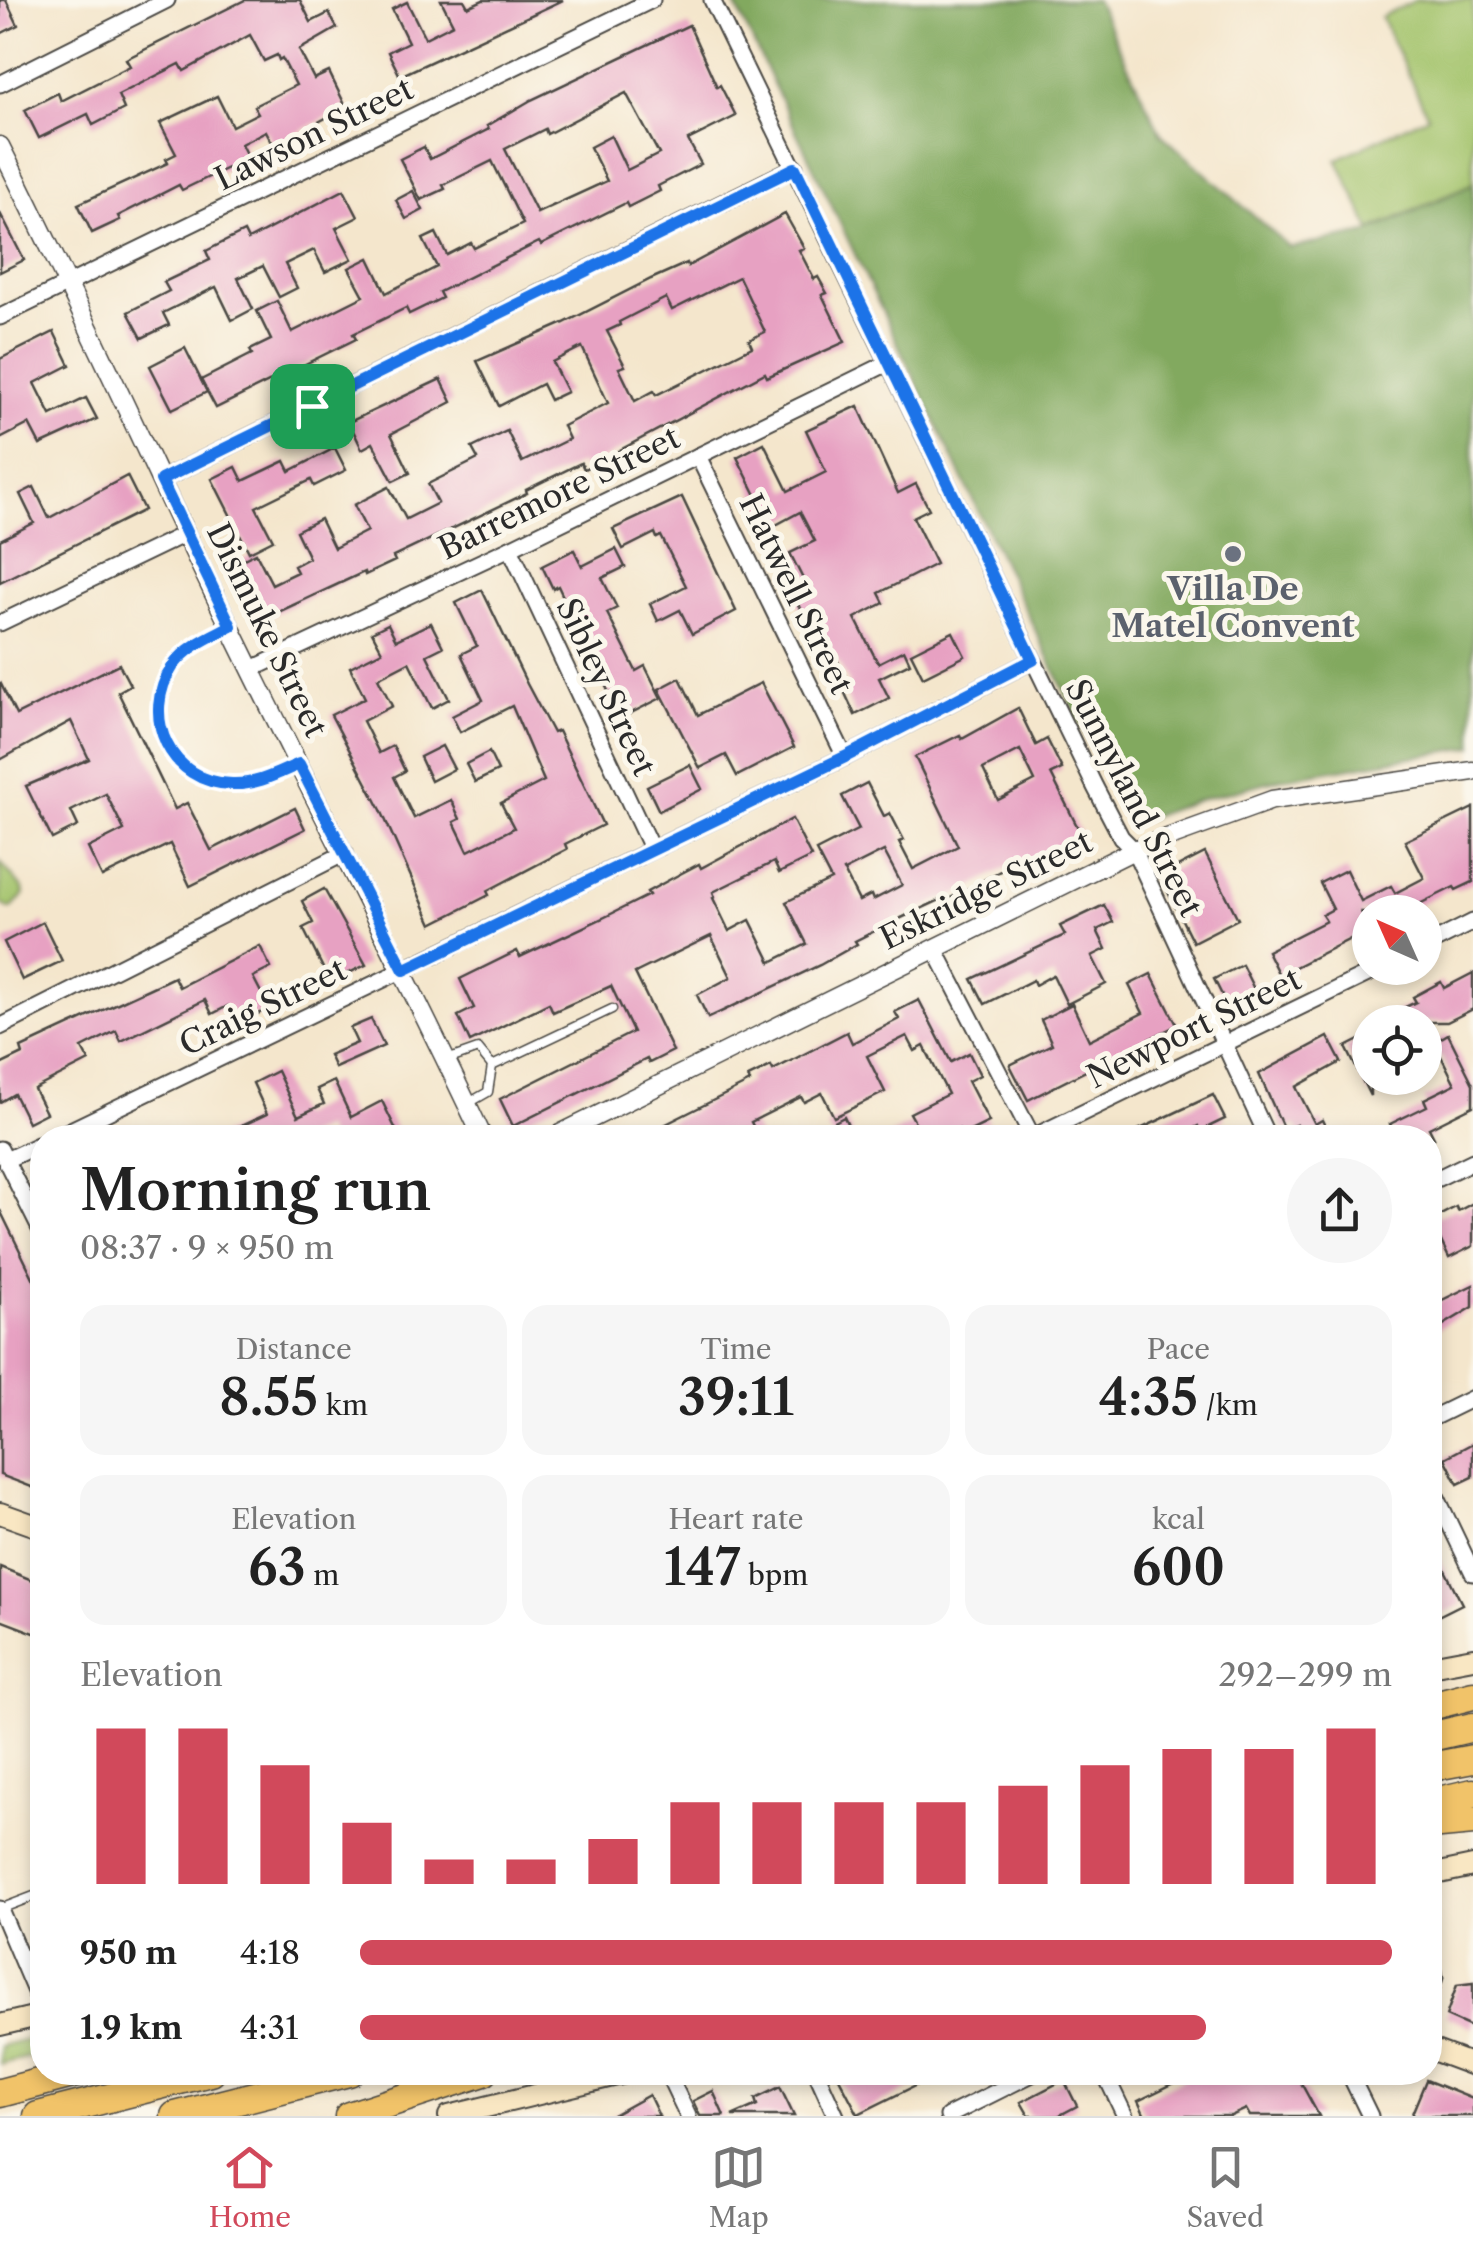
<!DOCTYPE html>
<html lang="en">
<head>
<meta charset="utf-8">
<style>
	:root { --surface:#fff; --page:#f6f6f6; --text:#222; --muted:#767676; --line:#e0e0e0; --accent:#d1495b }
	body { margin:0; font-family:"Libre Caslon Text",serif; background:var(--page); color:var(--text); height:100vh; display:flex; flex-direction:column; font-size:38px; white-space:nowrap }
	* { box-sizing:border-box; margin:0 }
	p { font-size:32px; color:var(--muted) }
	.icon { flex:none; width:55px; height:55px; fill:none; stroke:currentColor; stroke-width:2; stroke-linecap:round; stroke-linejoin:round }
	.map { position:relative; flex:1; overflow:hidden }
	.details { position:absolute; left:30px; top:1125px; width:1412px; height:960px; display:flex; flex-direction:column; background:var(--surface); border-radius:40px; box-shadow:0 5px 15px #0003 }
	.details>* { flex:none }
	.needle { width:65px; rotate:315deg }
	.controls { position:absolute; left:1352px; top:895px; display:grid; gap:20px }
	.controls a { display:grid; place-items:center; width:90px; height:90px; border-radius:50%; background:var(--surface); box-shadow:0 5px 15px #0003; font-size:50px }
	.pin { position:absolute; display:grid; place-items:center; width:85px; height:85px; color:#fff; margin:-42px; border-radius:20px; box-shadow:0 5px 15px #0006 }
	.round { display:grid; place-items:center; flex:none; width:105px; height:105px; border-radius:52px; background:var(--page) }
	.summary { display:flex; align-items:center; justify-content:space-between; height:170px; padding:0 50px }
	h1 { font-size:55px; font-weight:600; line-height:75px }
	.stats { display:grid; grid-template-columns:repeat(3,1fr); gap:15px; height:170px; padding:10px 50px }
	.stats div { display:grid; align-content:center; border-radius:25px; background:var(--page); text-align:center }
	.stats b { font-size:50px; font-weight:600 }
	.stats small { font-size:28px; font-weight:400 }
	.stats p { font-size:28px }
	.chart { height:280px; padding:20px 50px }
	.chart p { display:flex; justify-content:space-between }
	.chart svg { width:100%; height:180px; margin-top:10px; stroke:var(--accent); stroke-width:6 }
	ul { padding:0 50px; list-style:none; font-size:32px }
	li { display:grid; grid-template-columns:160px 120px 1fr; align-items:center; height:75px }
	li i { height:25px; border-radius:12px; background:var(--accent) }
	.tabs { display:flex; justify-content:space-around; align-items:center; height:140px; border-top:2px solid var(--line); background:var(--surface); font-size:28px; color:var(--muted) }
	.tabs a { display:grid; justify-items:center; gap:5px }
	.tabs .on { color:var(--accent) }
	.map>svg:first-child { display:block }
	.green { fill:#a3c36b; stroke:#67774b; stroke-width:2.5 }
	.forest { fill:#82a95f; stroke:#566a45; stroke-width:2.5 }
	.building { fill:#e7a1c2; fill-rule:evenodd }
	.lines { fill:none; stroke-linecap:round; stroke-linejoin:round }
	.service-casing { stroke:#494743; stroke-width:11 }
	.minor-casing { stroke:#494743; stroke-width:19 }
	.tertiary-casing { stroke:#494743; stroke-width:21 }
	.secondary-casing { stroke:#494743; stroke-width:24 }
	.motorway-casing { stroke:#494743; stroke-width:31 }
	.service { stroke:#fff; stroke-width:8 }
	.minor { stroke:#fff; stroke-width:15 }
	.tertiary { stroke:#fff; stroke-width:18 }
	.secondary { stroke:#f9e7c3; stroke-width:20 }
	.motorway { stroke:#f1c369; stroke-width:28 }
	.route-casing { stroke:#fff; stroke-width:20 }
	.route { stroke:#1a73e8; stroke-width:12 }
	.worship-dot { fill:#6b7280; stroke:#fbf7ec; stroke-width:4 }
	.labels { text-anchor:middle; stroke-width:10; stroke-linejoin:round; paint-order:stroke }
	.street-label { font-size:32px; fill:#2b2b2b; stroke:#fbf7ec }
	.worship-label { font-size:32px; font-weight:bold; fill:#5b616d; stroke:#fbf7ec }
</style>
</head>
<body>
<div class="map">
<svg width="1473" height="2116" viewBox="0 0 1473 2116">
	<rect width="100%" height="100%" fill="#fbf7ec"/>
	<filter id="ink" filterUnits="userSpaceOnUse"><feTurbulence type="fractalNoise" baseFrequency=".01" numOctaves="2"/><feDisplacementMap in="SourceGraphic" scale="20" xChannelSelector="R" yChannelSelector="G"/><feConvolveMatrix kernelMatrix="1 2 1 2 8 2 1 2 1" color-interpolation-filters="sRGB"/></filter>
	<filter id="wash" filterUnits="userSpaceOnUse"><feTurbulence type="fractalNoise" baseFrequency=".0048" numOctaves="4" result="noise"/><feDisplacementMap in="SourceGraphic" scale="40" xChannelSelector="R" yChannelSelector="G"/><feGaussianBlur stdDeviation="2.25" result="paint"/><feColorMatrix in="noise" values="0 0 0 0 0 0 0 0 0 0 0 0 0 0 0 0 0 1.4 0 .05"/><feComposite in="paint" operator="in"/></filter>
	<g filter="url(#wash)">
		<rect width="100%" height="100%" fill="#f4e6cc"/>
		<!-- green -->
		<g class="green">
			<path d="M1416,0h57v183l-102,47 -34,-71 91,-43 -47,-99z"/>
			<path d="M0,862l23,27 1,6 -13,14 -11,-6z"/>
			<path d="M42,2035v19l-42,10v-18z"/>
		</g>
		<!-- forest -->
		<path class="forest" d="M733,0h363l65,134 129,114 77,-15 106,-49v563l-194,32 -81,21 -61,22 -17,-15z"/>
		<g id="blocks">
			<!-- building -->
			<g class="building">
				<path d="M0,0h6l12,25 -18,9z"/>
				<path d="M245,0h55l11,22 18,-9 8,15 -38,22 15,29 15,-7 17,35 -72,39 -8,-15 -25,13 7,14 -66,32 -3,-5 -61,31 2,4 -28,13 -14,-29 90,-41 -2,-4 10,-5 -16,-31 57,-27 15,30 26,-13 -4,-7 42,-21 -14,-27 -3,2 -2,-5 -13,6 -14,-26 -66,36 -4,-7 -62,31 6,14 -31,16 -5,-11 -49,24 -14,-28 33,-17 3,8 69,-35 -4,-7z"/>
				<path d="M441,0h23l4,7 15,-7h80l-163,76 -12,-24 20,-10 -16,-33 15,-7 18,36 28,-14z"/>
				<path d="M689,25l28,62 3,-2 16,31 -48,24 13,24 -43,22 2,5 -32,16 -2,-4 -85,42 -2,-3 -100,50 3,6 -33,16 -3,-6 -53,26 3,5 -140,69 -15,-28 51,-26 -2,-4 21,-10 -14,-29 20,-10 15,31 72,-36 -15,-28 20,-10 17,35 51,-26 -14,-28 13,-6 11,22 24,-12 3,5 49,-24 -31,-63 -49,24 2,4 -24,11 -21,-41 24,-12 6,12 59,-30 -2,-3 44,-26zM626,93l33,61 -32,16 -16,-34 -21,11 17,34 -70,32 -32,-64 40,-20 2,5z"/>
				<path d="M344,190l14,27 -22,11 16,31 -27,13 -11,-22 -29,14 12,24 -18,9 -16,-31 -25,12 15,31 -21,11 -16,-33 -53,26 6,12 -27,13 -14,-26 41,-21 -5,-9 46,-22 -4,-9 38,-19 4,8z"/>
				<path d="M413,191l10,19 -17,9 -10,-19z"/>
				<path d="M0,213l24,47 -24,12z"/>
				<path d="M785,214l19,34 -5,2 15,29 4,-2 9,16 -5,2 23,47 -78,35 -2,-4 -181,96 -3,-6 -55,27 1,3 -134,64 2,4 -30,14 -1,-3 -105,49 -12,-24 9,-5 -16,-31 16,-8 16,31 25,-12 -3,-6 15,-8 -13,-27 24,-12 14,29 33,-17 -13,-26 35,-18 17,32 32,-16 -10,-19 50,-25 -6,-11 35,-17 15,31 47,-23 -6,-13 45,-23 -26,-56 -30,15 15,30 -17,8 -8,-16 -43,22 -22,-45 87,-38 87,-44 36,-16 1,3zM739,277l26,55 -16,8 3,7 -96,48 -2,-4 -19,10 -16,-33 6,-2 -18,-35 13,-6 -1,-3 47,-24 6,12z"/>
				<path d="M54,332l16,33 -35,18 16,32 35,-17 11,21 -57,26 -11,-21 -29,15v-80z"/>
				<path d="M185,348l22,44 -35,17 -22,-43z"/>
				<path d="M441,379l11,23 -61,32 19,39 -17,8 -20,-38 -11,6 -13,-27z"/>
				<path d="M858,406l40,87 18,-9 13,25 -16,8 23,47 -57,29 5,10 -29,15 23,45 26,-13 6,13 -31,15 10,20 -34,17 -12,-26 7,-4 -31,-60 -9,4 -15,-31 14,-7 -19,-38 25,-12 -15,-29 -28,15 -35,-70 27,-14 24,48 38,-19 -20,-42z"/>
				<path d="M335,448l11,22 -32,16 -3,-6 -55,27 17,33 -24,12 -37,-73 24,-12 7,14 42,-20 5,10z"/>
				<path d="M127,476l17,34 -144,72v-42l34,-17 -14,-29 14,-7 15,31z"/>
				<path d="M682,497l54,114 -44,23 -12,-24 -22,11 -8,-17 36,-18 -25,-50 -4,2 -2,-5 -32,16 -10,-20z"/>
				<path d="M616,549l9,18 -23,11 15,30 -10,5 29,58 9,-5 16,32 -40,20 -63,-132 -5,3 -11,-23 32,-16 8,16z"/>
				<path d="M482,590l45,94 26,49 5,-2 45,94 -38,19 2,5 -80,42 2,4 -57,29 -51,-114 -50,-95 34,-17 -15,-31 32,-16 -10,-19 16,-8 8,16 35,-17 12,24 -16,8 22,44 -17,9 -23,-46 -31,16 14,28 -29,15 16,32 14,-7 12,25 -11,6 20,41 37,-18 9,19 -6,3 14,29 46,-23 -13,-25 43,-22 -32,-75 -52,26 -8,-16 31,-16 -22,-46 16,-8 -21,-43z"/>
				<path d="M953,632l12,24 -42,21 -12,-24z"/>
				<path d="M119,664l11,21 -12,7 57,117 12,-6 24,47 84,-42 10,21 -115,57 -20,-42 -68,33 -14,-29 36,-18 -18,-36 -35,17 7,15 -26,13 -26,-53 63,-27 -18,-38 -71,39v-78l16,33z"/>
				<path d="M680,678l18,37 63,-32 33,64 -57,29 -11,-21 -26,13 -41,-79z"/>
				<path d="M1018,708l18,37 11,-6 15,30 -11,5 31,62 -62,35 -5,-8 -70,38 -1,-3 -47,22 -42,21 2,3 -37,21 -112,53 -11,-23 34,-18 -20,-41 -76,37 38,78 -24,12 -2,-4 -134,67 -13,-27 133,-67 -22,-46 -58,26 -4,-9 -79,39 -12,-26 16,-8 -14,-29 57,-28 3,6 83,-39 46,-23 -2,-3 33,-18 19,-10 2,4 91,-49 19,38 -32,16 -5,-11 -61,30 2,5 -2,1 16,33 21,-11 21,42 36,-18 -21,-42 45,-22 -15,-29 43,-22 -17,-33 25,-13 17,33 6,-3 14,27 -5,2 14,27 45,-23 -43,-89 45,-22 2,4zM1020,750l15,31 -37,19 -15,-31zM884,851l18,34 -29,15 -2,-5 -12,6 -15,-30z"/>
				<path d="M442,746l12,23 -23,12 -11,-24z"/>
				<path d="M489,752l9,19 -23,11 -9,-18z"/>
				<path d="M690,765l12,24 -43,22 -12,-25z"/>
				<path d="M1473,808v74l-17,8 -2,-3 -51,25h-42l9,17 -91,46 -12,-24 59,-30 -4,-6 11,-6 -13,-26 26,-13 15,31 30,-15 4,7 29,-15 -19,-37z"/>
				<path d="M1205,853l33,66 -45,23 -33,-66z"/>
				<path d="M324,889l42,76 -36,17 -27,-54 10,-5 -11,-22z"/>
				<path d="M1104,905l9,17 -16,8 9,19 -14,7 14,28 -39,20 -14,-29 -18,10 -2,-5 -48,24 -13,-25 93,-44 -5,-9z"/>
				<path d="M43,922l19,39 -40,19 -18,-38z"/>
				<path d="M260,946l11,22 -18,9 16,31 -32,17 -9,-19 -16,8 -7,-14 -84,41 -5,-10 -34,17 7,13 -55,28 12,24 -18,9 -14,-28 -14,8v-37l23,-11 -2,-6 153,-71 5,10z"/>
				<path d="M1242,965l16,32 -28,14 -16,-32z"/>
				<path d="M1473,973v36l-26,13h-73l42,-20 -3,-5 28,-15 3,6z"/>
				<path d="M1151,974l26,51 -149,75 -18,-35 42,-21 -11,-24 31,-16 17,36 54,-27 -14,-28z"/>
				<path d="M919,1000l32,62 18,-9 11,22 -12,6 21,41 -27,13 -3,-6 -17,9h-58l31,-16 -5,-9 38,-19 -24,-48 -9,5 -8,-15 -40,20 18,36 -51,25 -12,-24 -18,9 -3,-5 -50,25 8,16h-121l112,-56 -2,-5 23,-11 2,4 74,-38 5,11 47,-24 -4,-7z"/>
				<path d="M371,1019l13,27 -49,22 -6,-13 28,-12 -7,-15z"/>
				<path d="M1448,1034l25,50v22l-44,22 5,10h-37l-7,-14 37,-18 -3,-7 31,-15 -14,-28 -16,7v-15z"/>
				<path d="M1370,1035v61l-24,-49z"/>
				<path d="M1328,1037l13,25 -45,25 19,37 7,-4 9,18h-43l11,-6 -3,-7 -12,5 -25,-56z"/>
				<path d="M277,1071l21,45 26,-12 -7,-15 17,-8 17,36 31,-16 18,37h-71l-5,-10 -22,10h-87l52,-24 -14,-31z"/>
				<path d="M1213,1095l12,24 -25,12 -2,-5 -22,12h-55z"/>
				<path d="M844,1117l10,21h-21l-6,-12z"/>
				<path d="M1473,1203v43l-24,12 -18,-38 25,-13 2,4z"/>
				<path d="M0,1210l42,86v195l-42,-16z"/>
				<path d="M1473,1285v22l-43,26v-27z"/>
				<path d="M1473,1443v34l-15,7 -13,-26z"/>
				<path d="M1430,1540l32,64 -32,16z"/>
				<path d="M0,1567l42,17v52l-42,-16z"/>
				<path d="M1473,1983v45l-27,-12 11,-31z"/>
				<path d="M836,2072h107l-85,42z"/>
				<path d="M1197,2072h98l24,44h-69l-4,-7 -15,7h-86l-7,-15z"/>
				<path d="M1064,2080l13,26 -19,10h-29l-8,-14z"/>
				<path d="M1426,2080l47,19v17h-62z"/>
				<path d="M780,2087l14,29h-62l25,-11 -2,-6z"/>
				<path d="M713,2091l11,25h-24l-7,-15z"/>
				<path d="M649,2095l10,21h-48z"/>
			</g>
		</g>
	</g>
	<g filter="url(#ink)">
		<use href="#blocks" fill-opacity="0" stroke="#494743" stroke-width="2.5"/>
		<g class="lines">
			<defs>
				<g id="service">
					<path d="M231,626c-21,11 -44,20 -58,40 -35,50 -3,116 59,118 24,1 45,-11 67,-20"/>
					<path d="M447,1060l31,-11 14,17 120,-57"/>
					<path d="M467,1104l21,-12 4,-26"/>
					<path d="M0,1909l42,-16"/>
					<path d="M1108,2081l18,-9"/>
				</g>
				<g id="minor">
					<path d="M712,0l383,787 26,50 13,13 134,288"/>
					<path d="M0,84l167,-84"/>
					<path d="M0,317l652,-317"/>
					<path d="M698,456l147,301"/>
					<path d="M161,480l634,-313"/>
					<path d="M510,548l141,300"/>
					<path d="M0,623l185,-89"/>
					<path d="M252,669l258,-121 378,-185"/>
					<path d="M1425,946l48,-24"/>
					<path d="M935,949l98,189"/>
					<path d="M0,1027l345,-174"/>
					<path d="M54,1138l791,-381 188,-97"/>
					<path d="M1031,1138l349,-170"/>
					<path d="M0,1149l42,84"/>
					<path d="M6,1160l36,-17"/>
					<path d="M1430,1182l43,-21"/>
					<path d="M1430,1419l43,-21"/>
					<path d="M1430,1483l43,90"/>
					<path d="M0,1909l42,99"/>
					<path d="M1430,1951l5,26 -5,16"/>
					<path d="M667,2072l21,44"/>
					<path d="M816,2072l20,44"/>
					<path d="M1104,2072l21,44"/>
					<path d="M1354,2072l-3,5 19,39"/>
					<path d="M948,2116l88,-44"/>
				</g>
				<g id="tertiary">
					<path d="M0,146c65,129 125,259 186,389 95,203 202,400 297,603"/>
					<path d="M552,1138l582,-288 138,-50 201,-29"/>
				</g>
				<g id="secondary">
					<path d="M0,1513l42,15"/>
					<path d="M1430,1666l43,-8"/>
					<path d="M1430,1875l43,-9"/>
					<path d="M0,2025l42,-10"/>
					<path d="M1430,2049l43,16"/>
					<path d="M449,2116l180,-44"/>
				</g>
				<g id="motorway">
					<path d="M1430,1706l43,-11"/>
					<path d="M1430,1737l43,-10"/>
					<path d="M1430,1767l43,-8"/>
					<path d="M1430,1803l43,-10"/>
					<path d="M1430,1825l43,-4"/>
					<path d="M0,2093l80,-21"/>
					<path d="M38,2116l173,-44"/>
					<path d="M175,2116l174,-44"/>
					<path d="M349,2116l135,-44"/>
				</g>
			</defs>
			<!-- service casing -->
			<use href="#service" class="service-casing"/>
			<!-- minor casing -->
			<use href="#minor" class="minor-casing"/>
			<!-- tertiary casing -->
			<use href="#tertiary" class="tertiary-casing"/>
			<!-- secondary casing -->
			<use href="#secondary" class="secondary-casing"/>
			<!-- motorway casing -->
			<use href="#motorway" class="motorway-casing"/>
			<!-- service -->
			<use href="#service" class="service"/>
			<!-- minor -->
			<use href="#minor" class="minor"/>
			<!-- tertiary -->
			<use href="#tertiary" class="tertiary"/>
			<!-- secondary -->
			<use href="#secondary" class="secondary"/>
			<!-- motorway -->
			<use href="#motorway" class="motorway"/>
		</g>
	</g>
	<g class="lines" filter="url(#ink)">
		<defs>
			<path id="route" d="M795,168l238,492 -188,97 -441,213 -105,-206c-21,9 -42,21 -67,20 -62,-1 -93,-68 -59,-118 14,-20 37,-29 58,-40l-70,-146z"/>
		</defs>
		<!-- route casing -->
		<use href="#route" class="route-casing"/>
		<!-- route -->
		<use href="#route" class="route"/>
	</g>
	<!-- markers -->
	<circle class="worship-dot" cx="1233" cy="554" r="10"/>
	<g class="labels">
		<!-- street labels -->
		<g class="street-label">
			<text transform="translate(314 134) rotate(-26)" y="11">Lawson Street</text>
			<text transform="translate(559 493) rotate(-26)" y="11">Barremore Street</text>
			<text transform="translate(796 594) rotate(64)" y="11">Hatwell Street</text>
			<text transform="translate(267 630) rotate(64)" y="11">Dismuke Street</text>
			<text transform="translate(606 687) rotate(65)" y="11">Sibley Street</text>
			<text transform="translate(1134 798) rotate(63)" y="11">Sunnyland Street</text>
			<text transform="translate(986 890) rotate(-26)" y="11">Eskridge Street</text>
			<text transform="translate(263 1007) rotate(-26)" y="11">Craig Street</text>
			<text transform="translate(1194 1028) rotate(-26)" y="11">Newport Street</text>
		</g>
		<!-- worship labels -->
		<g class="worship-label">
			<text x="1233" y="600">Villa De<tspan x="1233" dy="37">Matel Convent</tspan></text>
		</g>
	</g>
</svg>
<div class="controls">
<a><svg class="needle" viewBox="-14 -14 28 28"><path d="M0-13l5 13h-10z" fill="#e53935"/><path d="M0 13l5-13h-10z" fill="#767676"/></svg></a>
<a><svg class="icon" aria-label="locate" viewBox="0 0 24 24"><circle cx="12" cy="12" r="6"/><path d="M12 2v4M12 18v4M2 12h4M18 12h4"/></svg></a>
</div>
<div class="pin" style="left:312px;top:406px;background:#1e9e55"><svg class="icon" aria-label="arrive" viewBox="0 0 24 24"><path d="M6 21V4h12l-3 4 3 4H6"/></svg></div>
<section class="details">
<div class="summary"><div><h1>Morning run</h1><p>08:37 · 9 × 950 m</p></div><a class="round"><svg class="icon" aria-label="share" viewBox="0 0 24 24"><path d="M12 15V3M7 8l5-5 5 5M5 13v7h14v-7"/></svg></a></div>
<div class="stats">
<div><p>Distance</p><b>8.55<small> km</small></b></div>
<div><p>Time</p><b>39:11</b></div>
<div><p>Pace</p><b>4:35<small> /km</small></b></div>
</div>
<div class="stats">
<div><p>Elevation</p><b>63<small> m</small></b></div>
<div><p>Heart rate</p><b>147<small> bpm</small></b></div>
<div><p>kcal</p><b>600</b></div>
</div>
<div class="chart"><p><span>Elevation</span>292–299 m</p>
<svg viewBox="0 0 160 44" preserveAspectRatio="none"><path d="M5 44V6M15 44V6M25 44V15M35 44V29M45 44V38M55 44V38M65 44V33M75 44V24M85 44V24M95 44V24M105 44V24M115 44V20M125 44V15M135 44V11M145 44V11M155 44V6"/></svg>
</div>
<ul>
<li><b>950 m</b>4:18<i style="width:100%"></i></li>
<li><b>1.9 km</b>4:31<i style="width:82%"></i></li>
</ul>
</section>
</div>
<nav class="tabs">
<a class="on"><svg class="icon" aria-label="home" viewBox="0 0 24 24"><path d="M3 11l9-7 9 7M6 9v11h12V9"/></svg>Home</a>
<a><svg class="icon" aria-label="map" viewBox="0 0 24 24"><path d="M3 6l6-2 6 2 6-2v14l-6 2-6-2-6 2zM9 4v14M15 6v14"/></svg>Map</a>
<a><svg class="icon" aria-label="saved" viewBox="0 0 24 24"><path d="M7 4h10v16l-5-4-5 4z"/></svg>Saved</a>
</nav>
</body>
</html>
